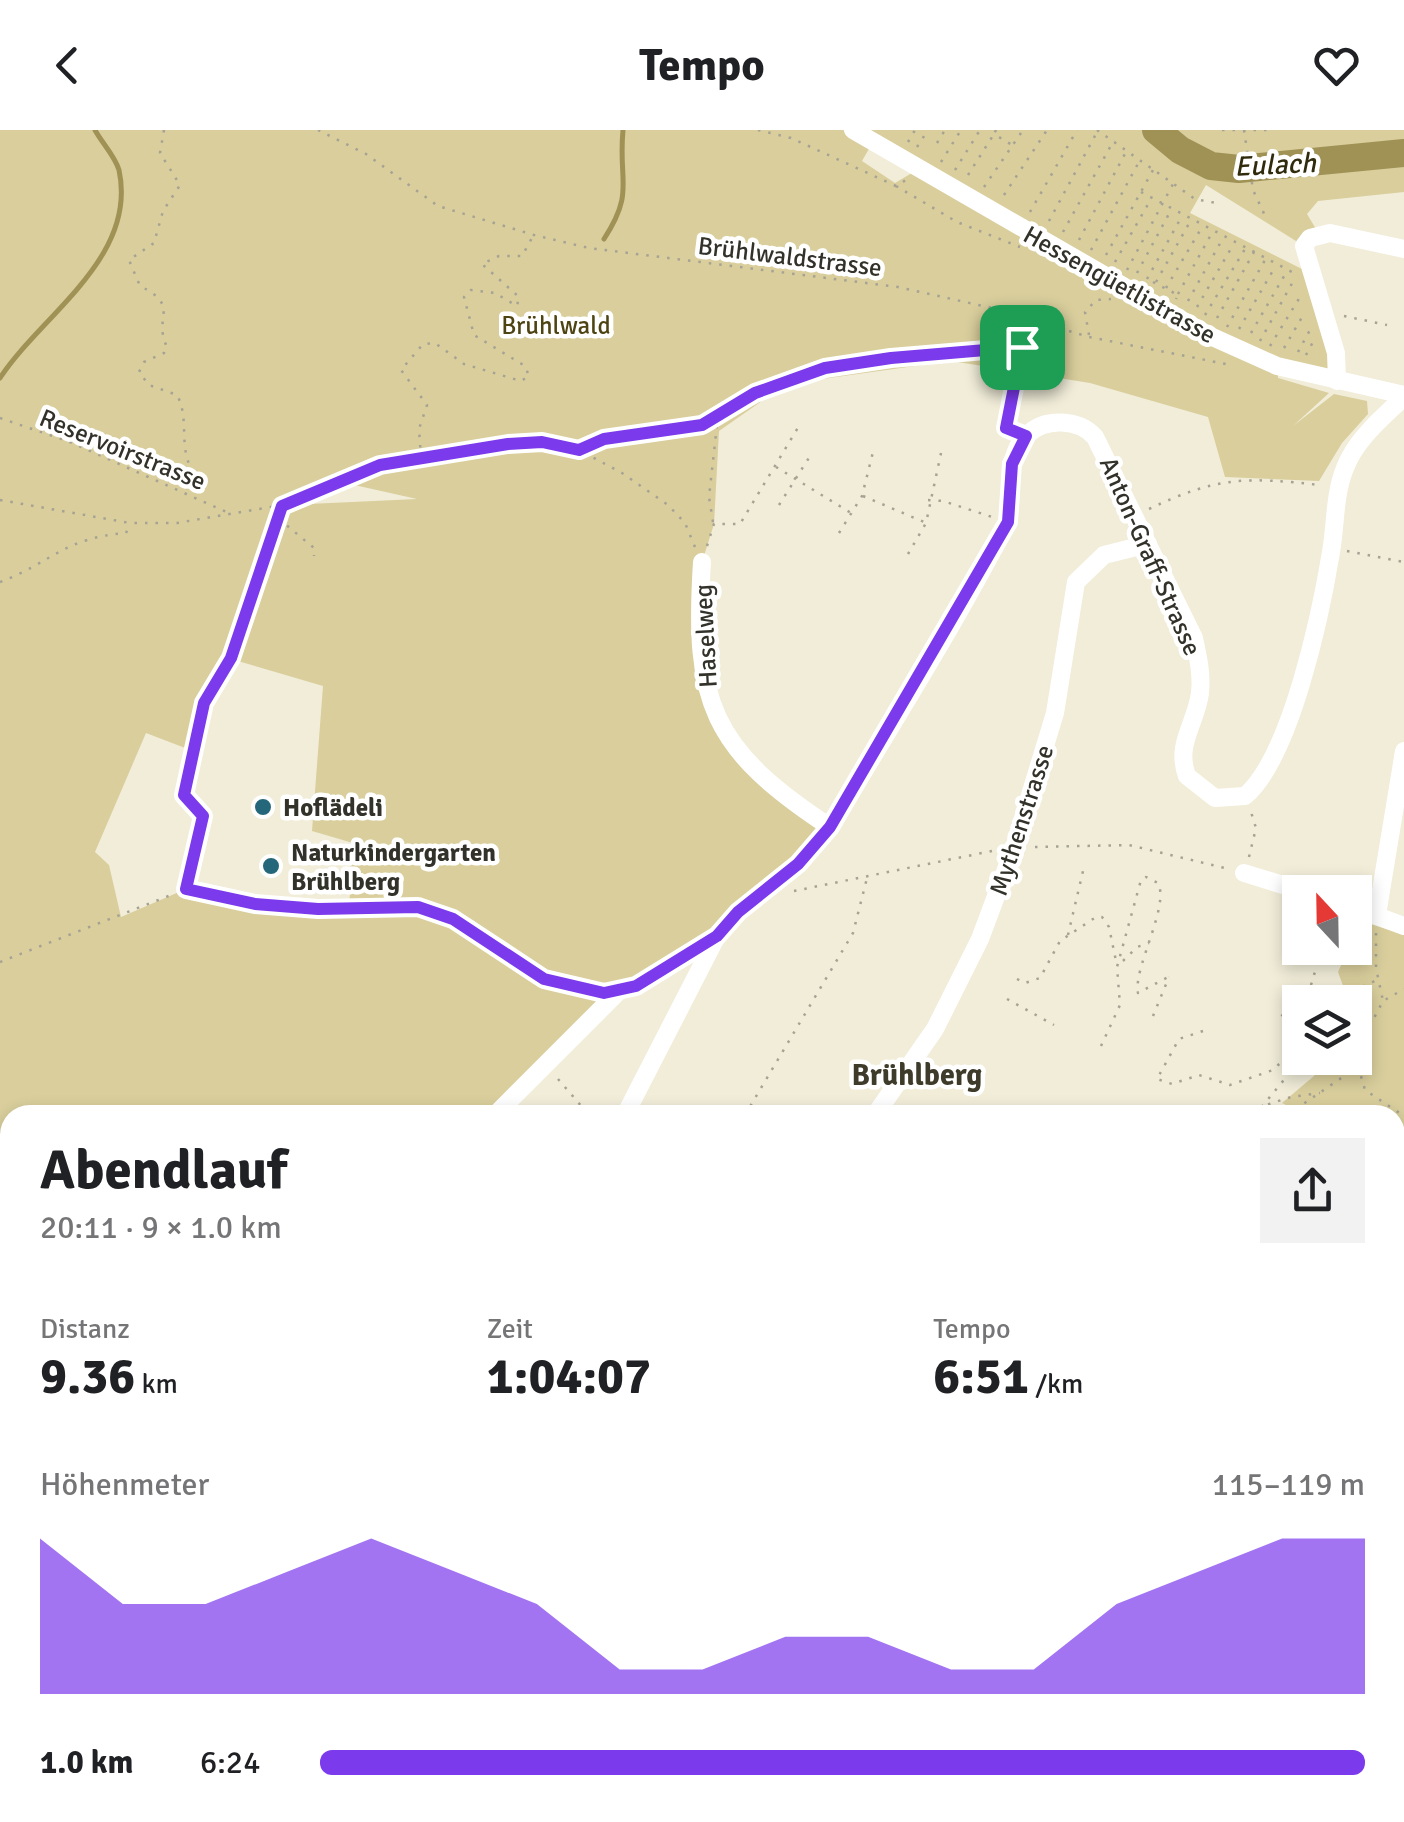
<!DOCTYPE html>
<html lang="de">
<head>
<meta charset="utf-8">
<style>
	:root { --surface:#fff; --page:#f2f2f2; --text:#202124; --muted:#757577; --accent:#7c3aed }
	body { margin:0; font-family:Signika,sans-serif; background:var(--page); color:var(--text); height:100vh; display:flex; flex-direction:column; font-size:38px; white-space:nowrap }
	* { box-sizing:border-box; margin:0 }
	p { font-size:32px; color:var(--muted) }
	.icon { flex:none; width:55px; height:55px; fill:none; stroke:currentColor; stroke-width:2; stroke-linecap:round; stroke-linejoin:round }
	.map { position:relative; flex:1; overflow:hidden }
	.side { position:absolute; left:0px; top:975px; width:1405px; height:718px; display:flex; flex-direction:column; background:var(--surface); border-radius:30px 30px 0 0; box-shadow:0 5px 15px #0003 }
	.side>* { flex:none }
	.needle { width:65px; rotate:338deg }
	.controls { position:absolute; left:1282px; top:745px; display:grid; gap:20px }
	.controls a { display:grid; place-items:center; width:90px; height:90px; border-radius:0px; background:var(--surface); box-shadow:0 5px 15px #0003; font-size:50px }
	.pin { position:absolute; display:grid; place-items:center; width:85px; height:85px; color:#fff; margin:-42px; border-radius:20px; box-shadow:0 5px 15px #0006 }
	.round { display:grid; place-items:center; flex:none; width:105px; height:105px; border-radius:0px; background:var(--page) }
	.summary { display:flex; align-items:center; justify-content:space-between; height:170px; padding:0 40px }
	h1 { font-size:55px; font-weight:700; line-height:75px }
	.figures { display:grid; grid-template-columns:repeat(3,1fr); gap:15px; height:170px; padding:10px 40px }
	.figures div { display:grid; align-content:center }
	.figures b { font-size:50px; font-weight:700 }
	.figures small { font-size:28px; font-weight:400 }
	.figures p { font-size:28px }
	.chart { height:280px; padding:20px 40px }
	.chart p { display:flex; justify-content:space-between }
	.chart svg { width:100%; height:180px; margin-top:10px; fill:var(--accent); opacity:.7 }
	ul { padding:0 40px; list-style:none; font-size:32px }
	li { display:grid; grid-template-columns:160px 120px 1fr; align-items:center; height:75px }
	li i { height:25px; border-radius:12px; background:var(--accent) }
	header { display:flex; justify-content:space-between; align-items:center; height:130px; padding:0 40px; background:var(--surface); font-size:45px; font-weight:700 }
	.map>svg:first-child { display:block }
	.green { fill:#d9ce9c; fill-rule:evenodd }
	.lines { fill:none; stroke-linecap:round; stroke-linejoin:round }
	.stream { stroke:#a09255; stroke-width:5 }
	.river { stroke:#a09255; stroke-width:28 }
	.path { stroke:#a6a394; stroke-width:2.5; stroke-dasharray:2.5 8; stroke-linecap:butt }
	.service { stroke:#fff; stroke-width:9 }
	.minor { stroke:#fff; stroke-width:18 }
	.primary { stroke:#fff; stroke-width:28 }
	.route-casing { stroke:#fff; stroke-width:20 }
	.route { stroke:#7c3aed; stroke-width:12 }
	.poi-dot { fill:#25677a; stroke:#fff; stroke-width:4 }
	.labels { text-anchor:middle; stroke-width:9; stroke-linejoin:round; paint-order:stroke }
	.street-label { font-size:25px; fill:#33322a; stroke:#fff }
	.park-label { font-size:25px; fill:#4e4312; stroke:#fff }
	.poi-label { font-size:25px; font-weight:bold; fill:#33322a; stroke:#fff; text-anchor:start }
	.water-label { font-size:28px; font-style:italic; fill:#312b0e; stroke:#fff }
	.quarter-label { font-size:30px; font-weight:bold; fill:#3e3b2b; stroke:#fff }
</style>
</head>
<body>
<header><svg class="icon" aria-label="back" viewBox="0 0 24 24"><path d="M15 5l-7 7 7 7"/></svg>Tempo<svg class="icon" aria-label="heart" viewBox="0 0 24 24"><path d="M12 20l-8-8c-3-5 5-10 8-4 3-6 11-1 8 4z"/></svg></header>
<div class="map">
<svg width="1404" height="1692" viewBox="0 0 1404 1692">
	<rect width="100%" height="100%" fill="#f1edd9"/>
	<!-- green -->
	<g class="green">
		<path d="M0,0h843l27,17 -8,14 33,22 22,-13 -64,-40h551v62l-86,9 -11,13 12,20 -15,12 -98,-61 -16,28 120,60 22,96 -54,-2v11l51,15 -36,33 41,-32 33,7 1,13 -26,29 -23,38 -94,-4 -17,-60 -118,-34 -139,-22 -165,23 -67,47 -5,93 -12,38v108l23,62 105,95 -31,37 -163,122 -141,129h-485v299l-10,7zM332,350l85,19 -130,6 -41,112 36,-112zM231,529l92,27 -11,145 41,12 -4,65 -163,-19 -65,28 -12,-52 -14,-13 51,-119 47,18 11,-48z"/>
		<path d="M1360,791l44,13v228l-9,-4v-43h-89l-24,-12 32,-27 9,-18h32v-56h-6l-11,-30 11,-24h6z"/>
	</g>
	<g class="lines">
		<!-- stream -->
		<g class="stream">
			<path d="M604,109c31,-48 14,-56 19,-109"/>
			<path d="M0,248c41,-63 138,-120 119,-208 -4,-14 -17,-27 -24,-40"/>
			<path d="M0,1689l3,3"/>
		</g>
		<!-- river -->
		<path class="river" d="M1156,0l24,20 31,16 28,3 165,-16"/>
		<!-- path -->
		<g class="path">
			<path d="M164,0l-4,23 20,32 -17,26 -9,32 -25,17 11,26c42,21 12,30 27,61l-3,6 -20,9 -5,10 10,13 28,10c14,26 -1,55 19,81l-11,14"/>
			<path d="M318,0l48,24 72,52 96,29 55,13 309,39 94,21 97,29 142,28"/>
			<path d="M758,0l33,8 105,48 10,-6"/>
			<path d="M996,0l-2,4 18,11"/>
			<path d="M1097,0l98,69 21,4"/>
			<path d="M1222,0h50"/>
			<path d="M1244,0l9,60 14,30"/>
			<path d="M908,12l7,-12"/>
			<path d="M937,13l8,-13"/>
			<path d="M917,17l11,-17"/>
			<path d="M941,32l20,-32"/>
			<path d="M955,40l25,-40"/>
			<path d="M968,45l26,-41"/>
			<path d="M896,56l61,36 63,25"/>
			<path d="M984,57l39,-57"/>
			<path d="M1141,62l153,81"/>
			<path d="M1004,65l43,-65"/>
			<path d="M1030,82l47,-82"/>
			<path d="M1049,91l48,-89"/>
			<path d="M1063,102l51,-92"/>
			<path d="M1079,110l48,-90"/>
			<path d="M1091,120l49,-90"/>
			<path d="M1106,125l47,-85"/>
			<path d="M1115,132l36,-63"/>
			<path d="M1127,140l46,-86"/>
			<path d="M1137,143l34,-63"/>
			<path d="M1147,149l35,-63"/>
			<path d="M1153,152l25,13 -2,4"/>
			<path d="M1156,152l35,-62"/>
			<path d="M1166,158l36,-61"/>
			<path d="M1178,164l35,-63"/>
			<path d="M1188,171l35,-63"/>
			<path d="M1197,177l36,-62"/>
			<path d="M1205,185l40,-66"/>
			<path d="M1344,186l43,9"/>
			<path d="M1217,188l37,-66"/>
			<path d="M1227,197l38,-67"/>
			<path d="M1239,199l36,-62"/>
			<path d="M1251,203l36,-62"/>
			<path d="M1089,205l-4,-23 11,-12 15,-1"/>
			<path d="M1260,211l35,-63"/>
			<path d="M1270,216l30,-49"/>
			<path d="M1284,218l21,-36"/>
			<path d="M1298,222l13,-24"/>
			<path d="M1306,225l8,-15"/>
			<path d="M0,288l70,24 161,72"/>
			<path d="M1011,300l-5,-2 16,-81 13,-26"/>
			<path d="M581,319l23,-10 98,-14 53,-32 70,-25 66,-10 131,-11"/>
			<path d="M421,328l-2,-29 8,-24 -26,-35 22,-26 12,-1 29,21 57,17 8,-5 -4,-10 -51,-31 -10,-38 7,-7 24,3 22,13 2,-9 -37,-33 17,-8h23l11,-20"/>
			<path d="M776,337l75,46"/>
			<path d="M863,366l61,26"/>
			<path d="M0,370l130,23h47l105,-18 99,-40 162,-22 36,7 43,23 46,32 17,18 10,24"/>
			<path d="M928,370l15,1 49,16"/>
			<path d="M779,375l33,-52"/>
			<path d="M1149,379c69,-33 98,-32 171,-24"/>
			<path d="M279,389l35,29v8"/>
			<path d="M713,392l-4,-25 9,-81"/>
			<path d="M839,403l23,-37 11,-44"/>
			<path d="M707,416l7,-22h26l59,-98"/>
			<path d="M1347,421l57,11"/>
			<path d="M908,424l18,-31 15,-70"/>
			<path d="M0,452c53,-20 63,-44 126,-49l4,-9"/>
			<path d="M1035,717l94,-2 100,24"/>
			<path d="M1249,727l7,-29 -5,-16"/>
			<path d="M190,743l13,-57 -19,-21 20,-92 27,-45 50,-150"/>
			<path d="M794,761l203,-41"/>
			<path d="M1376,803v35l7,33"/>
			<path d="M1068,805l15,-64"/>
			<path d="M1123,831l14,-14 12,-4"/>
			<path d="M0,832l171,-67"/>
			<path d="M1017,849l8,4 15,-5 20,-37 36,-24h6l7,10 8,39"/>
			<path d="M1311,855l11,-37"/>
			<path d="M1007,869l47,26"/>
			<path d="M1334,870l43,-20"/>
			<path d="M1153,886l16,-39"/>
			<path d="M1203,901l-24,8 -22,40 15,5 27,-9 31,10 43,-15 27,-26"/>
			<path d="M1300,909l-15,-10 -4,-12 12,-15 2,-13h24l13,13"/>
			<path d="M1101,916l19,-41 -3,-38 24,-87 5,-3 12,6c12,23 -25,85 -20,110l32,-17"/>
			<path d="M1355,924l28,-53 21,-12"/>
			<path d="M1355,926l10,34 39,26"/>
			<path d="M558,949l31,36"/>
			<path d="M1238,984l53,-17 29,-4"/>
			<path d="M745,985l108,-182 14,-55"/>
			<path d="M1255,985l47,-57"/>
			<path d="M1287,985l69,-47"/>
			<path d="M1395,1030l9,4"/>
			<path d="M0,1078l10,19"/>
			<path d="M0,1291l10,-6"/>
			<path d="M0,1433l5,8"/>
			<path d="M0,1515l10,7"/>
			<path d="M433,1682l2,10"/>
			<path d="M508,1682l2,10"/>
			<path d="M1230,1686l3,-1"/>
			<path d="M6,1692l4,-11"/>
			<path d="M58,1692v-10"/>
		</g>
		<!-- service -->
		<g class="service">
			<path d="M814,1692l5,-10"/>
			<path d="M1018,1692l5,-10"/>
		</g>
		<!-- minor -->
		<g class="minor">
			<path d="M853,0l355,205 69,31 127,29"/>
			<path d="M1337,251l-1,-28 -32,-107 6,-8 20,-5 74,16"/>
			<path d="M702,432c-9,140 9,187 128,265"/>
			<path d="M1244,743l62,19"/>
			<path d="M186,759l69,15 63,5 101,-2 34,12 91,60 60,14 32,-7 81,-50 21,-24 61,-48 31,-37c59,-98 121,-196 174,-298 15,-29 -4,-68 23,-94 18,-18 52,-16 68,2l99,201c4,19 8,36 6,55 -4,31 -25,51 -13,83l28,22 30,-2c46,-39 76,-183 86,-244 5,-28 3,-57 14,-84 11,-29 37,-50 59,-71"/>
			<path d="M1355,778l49,18"/>
			<path d="M1377,785l27,-164"/>
			<path d="M495,985l123,-123"/>
			<path d="M625,985l92,-179"/>
			<path d="M875,985l60,-86 45,-90 34,-91 41,-135 21,-131 28,-27 44,-11"/>
			<path d="M1395,1178l9,4"/>
			<path d="M1395,1559l9,3"/>
			<path d="M297,1682l1,10"/>
			<path d="M1274,1682l21,10"/>
			<path d="M534,1692l20,-10"/>
		</g>
		<!-- primary -->
		<g class="primary">
			<path d="M1395,1268l9,-18"/>
			<path d="M1199,1692l4,-10"/>
		</g>
	</g>
	<g class="lines">
		<defs>
			<path id="route" d="M1022,217l-16,81 20,8 -14,28 -4,58 -178,305 -32,37 -60,48 -21,24 -81,50 -32,7 -60,-14 -91,-60 -35,-12 -100,2 -63,-5 -69,-15 17,-73 -19,-21 20,-92 27,-45 51,-152 98,-41 128,-21 34,-2 37,8 25,-11 98,-14 53,-32 70,-25 66,-10z"/>
		</defs>
		<!-- route casing -->
		<use href="#route" class="route-casing"/>
		<!-- route -->
		<use href="#route" class="route"/>
	</g>
	<!-- markers -->
	<g class="poi-dot">
		<circle cx="263" cy="677" r="10"/>
		<circle cx="271" cy="736" r="10"/>
	</g>
	<g class="labels">
		<!-- street labels -->
		<g class="street-label">
			<text transform="translate(790 126) rotate(7)" y="9">Brühlwaldstrasse</text>
			<text transform="translate(1120 154) rotate(29)" y="9">Hessengüetlistrasse</text>
			<text transform="translate(123 319) rotate(22)" y="9">Reservoirstrasse</text>
			<text transform="translate(1151 426) rotate(66)" y="9">Anton-Graff-Strasse</text>
			<text transform="translate(705 506) rotate(-93)" y="9">Haselweg</text>
			<text transform="translate(1021 690) rotate(-72)" y="9">Mythenstrasse</text>
		</g>
		<!-- park labels -->
		<g class="park-label">
			<text x="556" y="204">Brühlwald</text>
		</g>
		<!-- poi labels -->
		<g class="poi-label">
			<text x="283" y="686">Hoflädeli</text>
			<text x="291" y="731">Naturkindergarten<tspan x="291" dy="29">Brühlberg</tspan></text>
		</g>
		<!-- water labels -->
		<g class="water-label">
			<text transform="translate(1275 34) rotate(-3)" y="10">Eulach</text>
		</g>
		<!-- quarter labels -->
		<g class="quarter-label">
			<text x="917" y="955">Brühlberg</text>
		</g>
	</g>
</svg>
<div class="controls">
<a><svg class="needle" viewBox="-14 -14 28 28"><path d="M0-13l5 13h-10z" fill="#e53935"/><path d="M0 13l5-13h-10z" fill="#757577"/></svg></a>
<a><svg class="icon" aria-label="layers" viewBox="0 0 24 24"><path d="M12 4l9 5-9 5-9-5zM3 14l9 5 9-5"/></svg></a>
</div>
<div class="pin" style="left:1022px;top:217px;background:#1e9e55"><svg class="icon" aria-label="arrive" viewBox="0 0 24 24"><path d="M6 21V4h12l-3 4 3 4H6"/></svg></div>
<section class="side">
<div class="summary"><div><h1>Abendlauf</h1><p>20:11 · 9 × 1.0 km</p></div><a class="round"><svg class="icon" aria-label="share" viewBox="0 0 24 24"><path d="M12 15V3M7 8l5-5 5 5M5 13v7h14v-7"/></svg></a></div>
<div class="figures">
<div><p>Distanz</p><b>9.36<small> km</small></b></div>
<div><p>Zeit</p><b>1:04:07</b></div>
<div><p>Tempo</p><b>6:51<small> /km</small></b></div>
</div>
<div class="chart"><p><span>Höhenmeter</span>115–119 m</p>
<svg viewBox="0 0 160 44" preserveAspectRatio="none"><path d="M0 44V6L10 22L20 22L30 14L40 6L50 14L60 22L70 38L80 38L90 30L100 30L110 38L120 38L130 22L140 14L150 6L160 6V44z"/></svg>
</div>
<ul>
<li><b>1.0 km</b>6:24<i style="width:100%"></i></li>
</ul>
</section>
</div>
</body>
</html>
